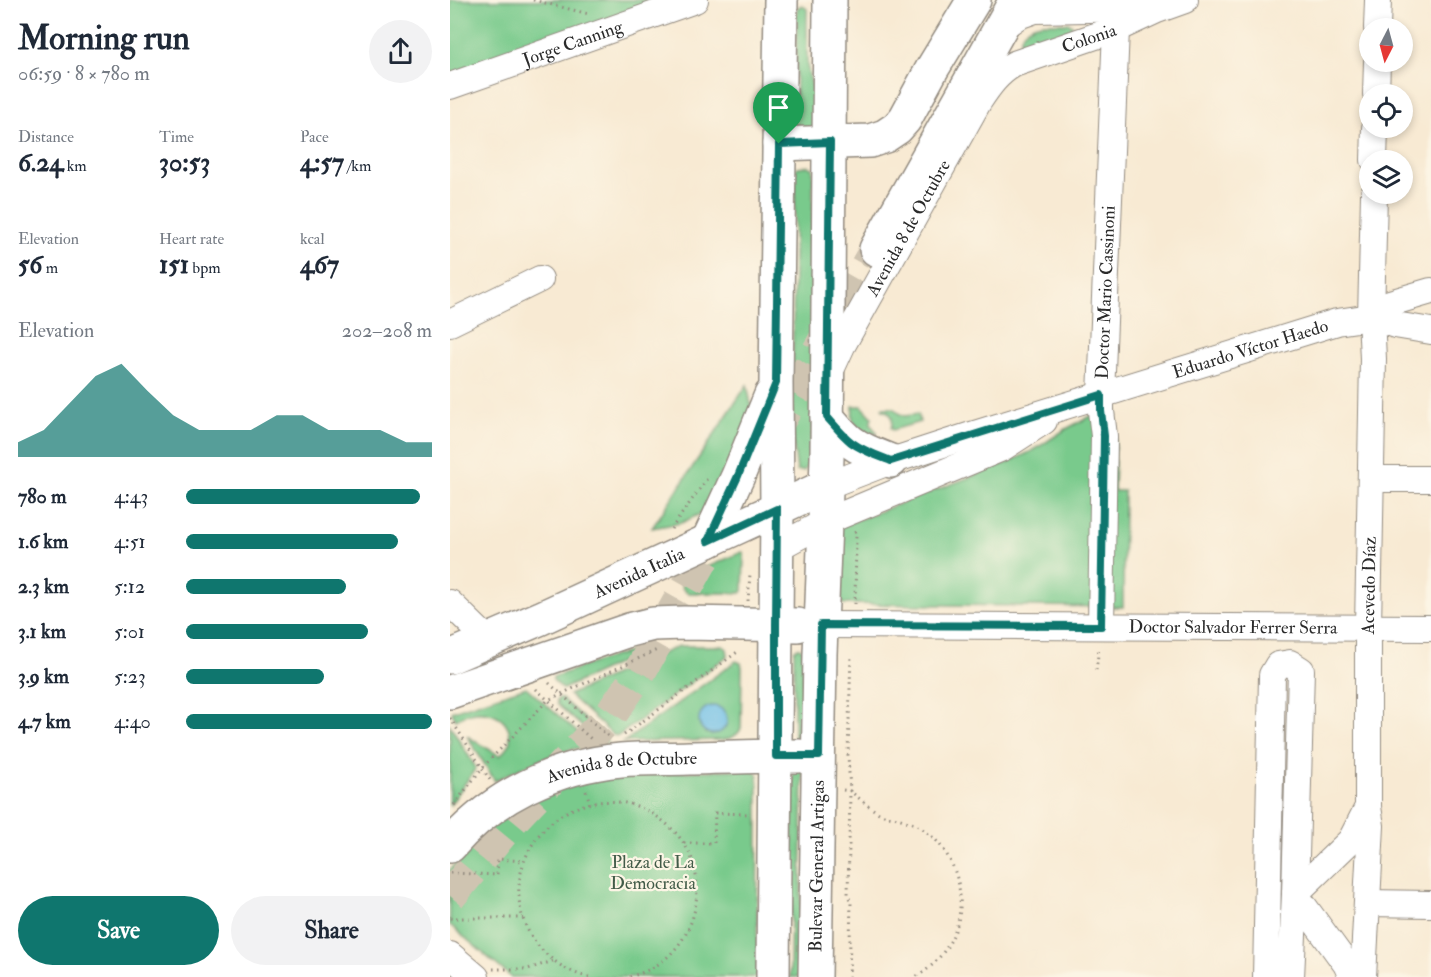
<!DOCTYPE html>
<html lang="en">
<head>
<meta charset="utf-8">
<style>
	:root { --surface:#fff; --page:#f2f2f3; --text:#1f2937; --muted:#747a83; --accent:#0f766e }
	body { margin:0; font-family:"IM FELL Double Pica",serif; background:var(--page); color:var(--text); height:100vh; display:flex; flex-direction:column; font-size:22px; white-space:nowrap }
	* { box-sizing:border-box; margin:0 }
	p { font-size:20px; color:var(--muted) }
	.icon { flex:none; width:33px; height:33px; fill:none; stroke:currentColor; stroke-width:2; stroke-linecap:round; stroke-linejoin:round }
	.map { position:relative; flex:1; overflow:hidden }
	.sheet { display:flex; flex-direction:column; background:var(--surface); width:450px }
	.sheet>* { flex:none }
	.needle { width:39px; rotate:186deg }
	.buttons { position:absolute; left:909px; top:18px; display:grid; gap:12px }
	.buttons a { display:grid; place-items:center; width:54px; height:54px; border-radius:50%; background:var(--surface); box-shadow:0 3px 9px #0003; font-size:30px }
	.pin { position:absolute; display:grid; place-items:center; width:51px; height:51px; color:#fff; margin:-62px -26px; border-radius:50% 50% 50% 0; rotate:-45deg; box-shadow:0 0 6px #0007 }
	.pin .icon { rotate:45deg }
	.round { display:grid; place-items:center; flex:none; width:63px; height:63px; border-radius:32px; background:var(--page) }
	.head { display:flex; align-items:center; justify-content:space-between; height:102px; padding:0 18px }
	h1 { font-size:33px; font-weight:800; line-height:45px }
	.metrics { display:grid; grid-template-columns:repeat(3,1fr); gap:9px; height:102px; padding:6px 18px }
	.metrics div { display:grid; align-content:center }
	.metrics b { font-size:26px; font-weight:800 }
	.metrics small { font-size:16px; font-weight:400 }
	.metrics p { font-size:16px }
	.chart { height:168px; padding:12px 18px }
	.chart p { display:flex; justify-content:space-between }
	.chart svg { width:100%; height:108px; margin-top:6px; fill:var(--accent); opacity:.7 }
	.primary-button { display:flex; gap:12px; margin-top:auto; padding:12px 18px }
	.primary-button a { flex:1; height:69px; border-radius:36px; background:var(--accent); color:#fff; font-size:24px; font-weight:800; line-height:69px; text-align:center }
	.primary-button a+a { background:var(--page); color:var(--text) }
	ul { padding:0 18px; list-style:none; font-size:20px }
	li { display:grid; grid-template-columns:96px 72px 1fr; align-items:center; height:45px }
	li i { height:15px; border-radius:8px; background:var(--accent) }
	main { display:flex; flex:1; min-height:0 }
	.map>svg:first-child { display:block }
	.green { fill:#79ca8c; stroke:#527a5c; stroke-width:1.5; fill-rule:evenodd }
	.water { fill:#6abee7; stroke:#4a7489; stroke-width:1.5 }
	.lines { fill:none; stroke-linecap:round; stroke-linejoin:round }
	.major-tunnel { stroke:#cfc4b1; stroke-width:33; stroke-dasharray:33 16; stroke-linecap:butt }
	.minor-casing { stroke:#928a7f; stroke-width:28 }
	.major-casing { stroke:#928a7f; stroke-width:36 }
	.path { stroke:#928a7f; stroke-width:3; stroke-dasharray:1.5 4.5; stroke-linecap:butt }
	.minor { stroke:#fff; stroke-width:26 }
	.major { stroke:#fff; stroke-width:33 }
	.route-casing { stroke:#fff; stroke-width:12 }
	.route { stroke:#0f766e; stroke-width:8 }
	.labels { text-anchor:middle; stroke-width:4.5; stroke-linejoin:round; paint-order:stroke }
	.street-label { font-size:18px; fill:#2b2b2b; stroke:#fcf5e5 }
	.park-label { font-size:18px; fill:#425b48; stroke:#fcf5e5 }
</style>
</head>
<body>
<main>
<section class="sheet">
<div class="head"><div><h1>Morning run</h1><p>06:59 · 8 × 780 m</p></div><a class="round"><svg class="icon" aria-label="share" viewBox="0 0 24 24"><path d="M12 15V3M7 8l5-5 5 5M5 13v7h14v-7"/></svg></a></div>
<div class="metrics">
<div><p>Distance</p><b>6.24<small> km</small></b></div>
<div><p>Time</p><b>30:53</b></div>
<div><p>Pace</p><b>4:57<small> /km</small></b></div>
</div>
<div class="metrics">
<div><p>Elevation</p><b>56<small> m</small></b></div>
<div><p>Heart rate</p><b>151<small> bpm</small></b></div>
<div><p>kcal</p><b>467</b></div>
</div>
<div class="chart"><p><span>Elevation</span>202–208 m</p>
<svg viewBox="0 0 160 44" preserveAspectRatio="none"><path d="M0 44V38L10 33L20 22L30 11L40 6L50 17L60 27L70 33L80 33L90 33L100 27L110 27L120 33L130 33L140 33L150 38L160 38V44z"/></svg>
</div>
<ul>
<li><b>780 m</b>4:43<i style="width:95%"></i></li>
<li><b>1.6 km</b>4:51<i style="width:86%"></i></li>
<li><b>2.3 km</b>5:12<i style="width:65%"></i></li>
<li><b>3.1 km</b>5:01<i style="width:74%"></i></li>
<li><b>3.9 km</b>5:23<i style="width:56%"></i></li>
<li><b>4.7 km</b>4:40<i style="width:100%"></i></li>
</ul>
<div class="primary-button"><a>Save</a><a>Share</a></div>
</section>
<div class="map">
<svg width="981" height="977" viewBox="0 0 981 977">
	<rect width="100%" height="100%" fill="#fcf5e5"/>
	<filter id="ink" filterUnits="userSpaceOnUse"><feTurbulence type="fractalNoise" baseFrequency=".0167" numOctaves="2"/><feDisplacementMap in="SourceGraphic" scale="12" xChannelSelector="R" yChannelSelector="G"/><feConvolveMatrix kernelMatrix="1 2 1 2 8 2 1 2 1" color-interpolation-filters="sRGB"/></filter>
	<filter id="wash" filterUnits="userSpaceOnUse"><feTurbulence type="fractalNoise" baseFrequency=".008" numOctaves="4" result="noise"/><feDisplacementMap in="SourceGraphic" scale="24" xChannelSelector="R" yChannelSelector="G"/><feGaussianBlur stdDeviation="1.35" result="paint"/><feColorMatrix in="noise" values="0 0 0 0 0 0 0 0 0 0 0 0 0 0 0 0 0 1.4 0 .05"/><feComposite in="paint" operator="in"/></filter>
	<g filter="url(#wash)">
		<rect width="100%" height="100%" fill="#f8ead3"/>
		<!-- green -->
		<g class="green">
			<path d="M0,0h227l-227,76z"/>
			<path d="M352,5l5,4v56l2,10 6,19 2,34 -22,2 2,-122z"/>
			<path d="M593,23h26l3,2v4l-43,17 -3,1 -5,-3c-3,-13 11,-20 22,-21z"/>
			<path d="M357,166l6,2v257l-5,40 -4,6h-7l-5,-38 3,-263 3,-3z"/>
			<path d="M297,385l7,34v63l-2,5 -3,4 -68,32 -29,5z"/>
			<path d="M403,406h9l10,11c-3,7 0,10 5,15v2c-8,0 -19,-4 -23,-12 -3,-4 -1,-11 -1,-16z"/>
			<path d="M666,406l-2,85h10l-1,116 -279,-3 -4,-2v-69l1,-7 166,-63 27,-13 32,-21 23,-12z"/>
			<path d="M432,408h11l7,6 5,2 13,-2 2,8 -27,8 -2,-2c3,-9 1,-16 -8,-18z"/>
			<path d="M292,552l2,1 -1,38 -2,2h-53c-9,-5 -8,-12 -1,-17z"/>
			<path d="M229,646h44l4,3 1,6 -2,2 -108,79 -5,-1 -44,-40z"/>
			<path d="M195,648h6l-88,41 -10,-9v-3l61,-21z"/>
			<path d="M347,648h2l4,2 1,92h-10v-92z"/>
			<path d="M286,661l5,2 1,4 -1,61c-2,7 -11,11 -19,12l-98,2zM263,706l13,9 1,8 -2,4 -13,7 -7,-1 1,-25z"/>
			<path d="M76,687l60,53 2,3 -2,3c-35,8 -60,19 -91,35l-28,-45 33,20 10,-12c0,-4 0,-10 -1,-14 -7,-21 -38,-23 -53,-10l-4,-7 1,-2z"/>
			<path d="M109,698l3,1 44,40 1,4 -5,2 -45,-41v-4z"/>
			<path d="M0,725l26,43 -26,37z"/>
			<path d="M343,768h10l-3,209h-10z"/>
			<path d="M302,769l6,6 -1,202h-246l-61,-52v-55l35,-38 32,-29 60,-27z"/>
		</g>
		<!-- water -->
		<circle class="water" cx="263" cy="720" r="14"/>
	</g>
	<g filter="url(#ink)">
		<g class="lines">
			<!-- major-tunnel -->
			<g class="major-tunnel">
				<path d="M320,437l106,-188"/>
				<path d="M0,896l65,-79 94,-100 29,-42 84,-151"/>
			</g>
			<defs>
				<g id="minor">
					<path d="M927,28l1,-28"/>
					<path d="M548,30l20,-14 17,-6 106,-2 10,1"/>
					<path id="s1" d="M0,86l245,-86"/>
					<path d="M926,94l1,-32"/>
					<path d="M924,160l1,-32"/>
					<path d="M921,317l24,8 36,6"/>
					<path d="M0,323l90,-44"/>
					<path id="s2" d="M380,372l12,-26 137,-245c10,-15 19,-28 35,-37l102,-35 41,-19 28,-10"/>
					<path d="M921,479h60"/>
					<path id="s3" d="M376,486l65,-25 77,-25 369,-114 34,-5 19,-14 41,-12"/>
					<path d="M327,548l48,-26 177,-74 42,-27"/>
					<path d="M0,603l39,38"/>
					<path id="s4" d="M371,625l610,3"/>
					<path id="s5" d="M651,626l3,-190 -3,-25v-16l15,-366"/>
					<path d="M845,894l56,-54 17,-33"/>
					<path d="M845,894l51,70 6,13"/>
					<path d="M917,903l64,1"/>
					<path d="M0,955l26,22"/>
					<path d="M816,977l6,-302 6,-10 12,-2 11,7 -6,224 -4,83"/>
					<path id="s6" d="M913,977l8,-151 -3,-19v-180l5,-268 -2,-42 3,-123"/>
				</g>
				<g id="major">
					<path d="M329,144l91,-3 15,-5 12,-8 8,-9 27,-50 42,-69"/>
					<path d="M426,249l140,-249"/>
					<path d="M377,417c8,9 15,18 24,25 12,9 27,14 40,19"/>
					<path d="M258,541l30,-65 33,-81"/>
					<path id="s7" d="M0,657l91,-39 236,-109 49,-23"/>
					<path d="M0,692l179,-62 24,-6 31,-1 114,2"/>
					<path id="s8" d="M0,846c43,-50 105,-80 171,-86 22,-2 46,-1 68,-2 37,-1 73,-2 110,-2"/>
					<path d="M323,977l4,-468 -1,-126 5,-383"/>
					<path id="s9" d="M365,977l5,-323 5,-132 2,-65 3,-457"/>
				</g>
			</defs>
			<!-- minor casing -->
			<use href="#minor" class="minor-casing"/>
			<!-- major casing -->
			<use href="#major" class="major-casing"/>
			<!-- path -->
			<g class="path">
				<path d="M83,0l56,14"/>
				<path d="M221,529l38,-53"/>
				<path d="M405,531l1,4 -1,69"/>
				<path d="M298,601l2,-27"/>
				<path d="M646,670l3,-22"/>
				<path d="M99,683l60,54"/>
				<path d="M86,689l55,50"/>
				<path d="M0,718l40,62"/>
				<path d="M174,735l116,-85"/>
				<path d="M393,790l7,1c9,7 19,16 29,22 5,3 12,3 18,5 5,1 11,4 17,6 36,18 54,63 43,101 -7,22 -22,42 -42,52"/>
				<path d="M136,791l4,12"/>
				<path d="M4,805l28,-37 66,-68 109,-50"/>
				<path d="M234,843h30l1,-30 35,1"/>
				<path d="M0,873l47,2 1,-16 26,2"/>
				<path d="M0,918h73"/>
				<path d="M43,969h35l25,-8"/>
				<path d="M139,977c-17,-3 -31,-12 -44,-24 -54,-52 -19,-143 54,-151 16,-2 34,1 49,9 21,12 39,30 46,54 12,50 -14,100 -66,112"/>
				<path d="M399,977l2,-74 -3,-8 2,-104 -2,-36 3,-101"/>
			</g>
			<!-- minor -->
			<use href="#minor" class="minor"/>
			<!-- major -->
			<use href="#major" class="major"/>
		</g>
	</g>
	<g class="lines" filter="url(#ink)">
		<defs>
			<path id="route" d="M380,142l-3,275c8,9 15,18 24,25 12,9 27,14 40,19l210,-66v16l3,25 -3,190 -280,-1 -2,131h-43v-131l1,-116 -69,32 30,-65 38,-93 3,-239z"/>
		</defs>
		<!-- route casing -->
		<use href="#route" class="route-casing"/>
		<!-- route -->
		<use href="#route" class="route"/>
	</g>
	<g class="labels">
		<!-- street labels -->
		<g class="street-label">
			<text dy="6" stroke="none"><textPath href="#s2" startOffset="440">Colonia</textPath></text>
			<text dy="6" stroke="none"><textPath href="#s1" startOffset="130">Jorge Canning</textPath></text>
			<text dy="6" stroke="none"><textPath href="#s2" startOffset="164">Avenida 8 de Octubre</textPath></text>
			<text dy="6" stroke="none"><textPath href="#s5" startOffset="334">Doctor Mario Cassinoni</textPath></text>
			<text dy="6" stroke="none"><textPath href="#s3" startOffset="446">Eduardo Víctor Haedo</textPath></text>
			<text dy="6" stroke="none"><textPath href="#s7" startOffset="207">Avenida Italia</textPath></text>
			<text dy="6" stroke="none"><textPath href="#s6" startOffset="392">Acevedo Díaz</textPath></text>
			<text dy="6" stroke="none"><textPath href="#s4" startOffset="412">Doctor Salvador Ferrer Serra</textPath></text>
			<text dy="6" stroke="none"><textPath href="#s8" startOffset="196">Avenida 8 de Octubre</textPath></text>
			<text dy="6" stroke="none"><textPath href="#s9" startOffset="111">Bulevar General Artigas</textPath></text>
		</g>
		<!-- park labels -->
		<g class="park-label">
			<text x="203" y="868">Plaza de La<tspan x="203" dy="21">Democracia</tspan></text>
		</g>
	</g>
</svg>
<div class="buttons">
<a><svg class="needle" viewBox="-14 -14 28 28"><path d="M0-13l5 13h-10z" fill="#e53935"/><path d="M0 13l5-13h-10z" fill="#747a83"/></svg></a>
<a><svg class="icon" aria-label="locate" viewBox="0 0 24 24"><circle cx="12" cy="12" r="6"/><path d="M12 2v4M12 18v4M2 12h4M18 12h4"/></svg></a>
<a><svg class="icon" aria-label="layers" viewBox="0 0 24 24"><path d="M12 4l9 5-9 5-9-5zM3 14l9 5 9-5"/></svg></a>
</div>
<div class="pin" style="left:329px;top:144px;background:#1e9e55"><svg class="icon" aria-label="arrive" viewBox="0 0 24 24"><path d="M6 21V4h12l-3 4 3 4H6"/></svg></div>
</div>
</main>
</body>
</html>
